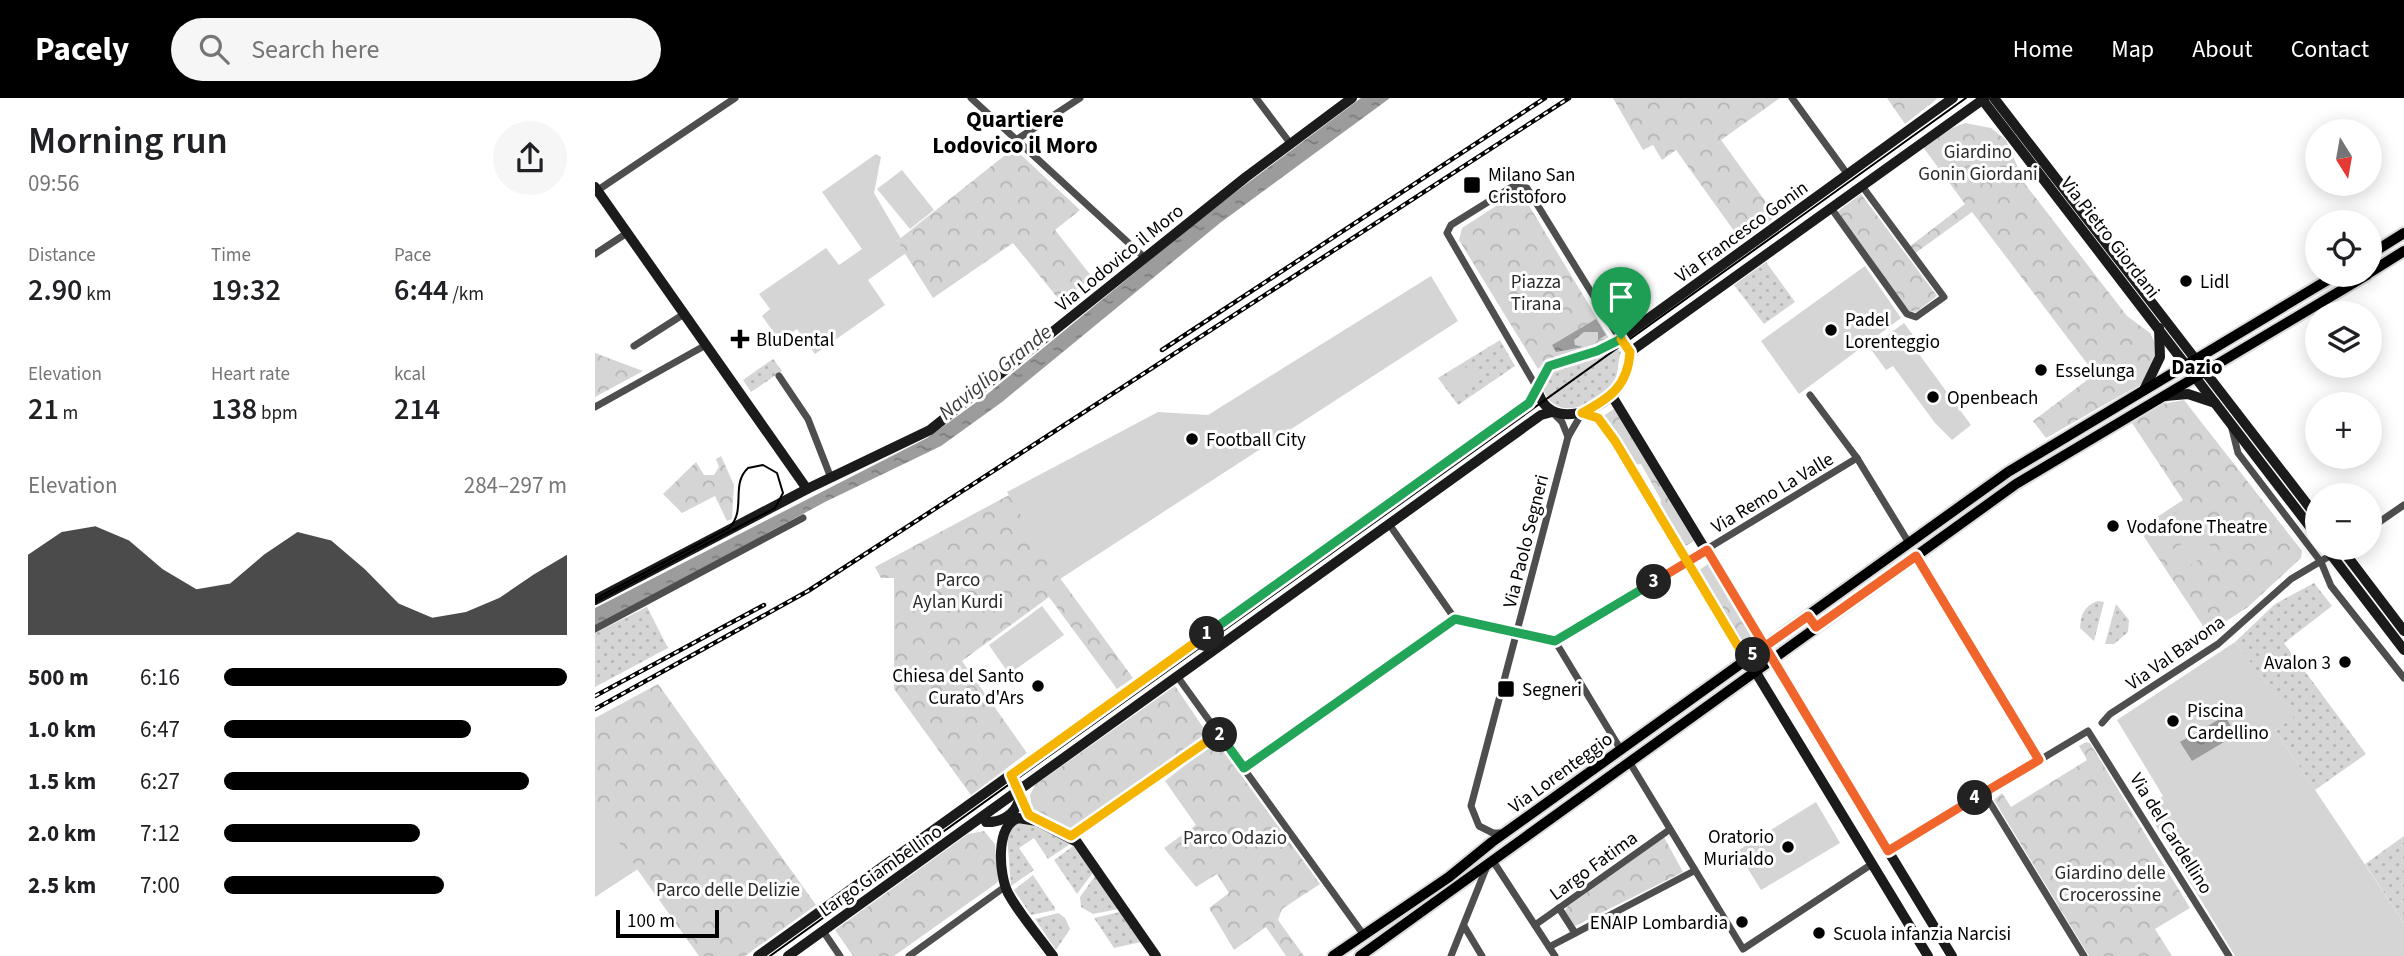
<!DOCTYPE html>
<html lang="en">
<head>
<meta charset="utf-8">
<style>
	:root { --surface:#fff; --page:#f6f6f6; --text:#202124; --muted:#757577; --accent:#000 }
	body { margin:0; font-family:"Source Sans 3",sans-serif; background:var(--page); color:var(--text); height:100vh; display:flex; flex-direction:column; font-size:26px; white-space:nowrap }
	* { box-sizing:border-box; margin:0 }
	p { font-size:23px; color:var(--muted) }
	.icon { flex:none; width:38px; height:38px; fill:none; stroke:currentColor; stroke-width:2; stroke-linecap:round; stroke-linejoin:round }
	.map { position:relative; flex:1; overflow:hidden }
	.side { display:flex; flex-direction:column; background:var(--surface); width:595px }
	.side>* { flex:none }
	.needle { width:46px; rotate:169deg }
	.controls { position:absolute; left:1710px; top:21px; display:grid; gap:14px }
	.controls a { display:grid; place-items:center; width:77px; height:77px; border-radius:50%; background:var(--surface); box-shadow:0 4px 18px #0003; font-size:35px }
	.scale { position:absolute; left:21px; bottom:18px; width:103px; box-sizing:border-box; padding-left:7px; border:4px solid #000; border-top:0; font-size:19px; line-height:24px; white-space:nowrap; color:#000; -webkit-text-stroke:5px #fff; paint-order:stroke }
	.pin { position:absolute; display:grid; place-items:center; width:60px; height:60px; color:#fff; margin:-72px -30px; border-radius:50% 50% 50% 0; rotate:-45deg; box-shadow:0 0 7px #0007 }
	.pin .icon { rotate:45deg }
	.km { position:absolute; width:35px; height:35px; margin:-18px; border-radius:50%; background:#222; color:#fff; font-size:19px; line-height:35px; text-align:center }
	.round { display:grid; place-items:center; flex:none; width:74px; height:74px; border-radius:37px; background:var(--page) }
	.headline { display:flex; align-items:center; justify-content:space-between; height:119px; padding:0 28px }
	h1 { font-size:38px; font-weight:600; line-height:52px }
	.stats { display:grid; grid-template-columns:repeat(3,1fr); gap:10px; height:119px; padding:7px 28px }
	.stats div { display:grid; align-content:center }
	.stats b { font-size:30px; font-weight:600 }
	.stats small { font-size:19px; font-weight:400 }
	.stats p { font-size:19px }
	.chart { height:196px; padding:14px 28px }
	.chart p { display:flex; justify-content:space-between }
	.chart svg { width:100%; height:126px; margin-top:7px; fill:var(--accent); opacity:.7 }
	ul { padding:0 28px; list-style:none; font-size:23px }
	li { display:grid; grid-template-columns:112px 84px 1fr; align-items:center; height:52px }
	li i { height:18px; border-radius:9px; background:var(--accent) }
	header { display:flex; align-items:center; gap:42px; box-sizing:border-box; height:98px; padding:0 35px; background:var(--accent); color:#fff }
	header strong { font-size:33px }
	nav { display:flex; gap:38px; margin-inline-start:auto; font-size:24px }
	.search { width:490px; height:63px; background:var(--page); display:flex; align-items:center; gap:18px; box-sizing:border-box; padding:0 24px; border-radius:38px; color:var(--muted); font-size:26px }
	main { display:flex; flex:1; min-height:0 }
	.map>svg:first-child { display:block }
	.grass { fill:url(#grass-dots) }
	.park { fill:url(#park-crowns) }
	.pitch { fill:#d5d5d5 }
	.water { fill:url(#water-ripples) }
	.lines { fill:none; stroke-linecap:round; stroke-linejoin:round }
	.primary-casing { stroke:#dbdbdb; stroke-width:14 }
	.street { stroke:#4e4e4e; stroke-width:7 }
	.secondary { stroke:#1b1b1b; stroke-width:10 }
	.primary { stroke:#000; stroke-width:10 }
	.tram { stroke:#000; stroke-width:2 }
	.rail-casing { stroke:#000; stroke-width:4.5 }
	.rail { stroke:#fff; stroke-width:2; stroke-dasharray:5; stroke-linecap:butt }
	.split-1-casing { stroke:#fff; stroke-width:14 }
	.split-2-casing { stroke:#fff; stroke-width:14 }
	.split-3-casing { stroke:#fff; stroke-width:14 }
	.split-4-casing { stroke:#fff; stroke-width:14 }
	.split-5-casing { stroke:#fff; stroke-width:14 }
	.split-6-casing { stroke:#fff; stroke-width:14 }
	.split-1 { stroke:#22a559; stroke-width:9 }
	.split-2 { stroke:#f5b400; stroke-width:9 }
	.split-3 { stroke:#22a559; stroke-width:9 }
	.split-4 { stroke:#f0652b; stroke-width:9 }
	.split-5 { stroke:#f0652b; stroke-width:9 }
	.split-6 { stroke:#f5b400; stroke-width:9 }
	.poi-dot { fill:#000; stroke:#fff; stroke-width:2.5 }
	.labels { text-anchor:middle; stroke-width:6; stroke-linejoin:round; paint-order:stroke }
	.park-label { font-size:19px; fill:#2c2c2c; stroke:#fff }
	.poi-label { font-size:19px; fill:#000; stroke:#fff; text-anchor:start }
	.street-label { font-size:19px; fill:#000; stroke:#fff }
	.neighbourhood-label { font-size:21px; font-weight:bold; fill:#000; stroke:#fff }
	.water-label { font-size:21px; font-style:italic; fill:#3d3d3d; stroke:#fff }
	.quarter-label { font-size:23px; font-weight:bold; fill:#000; stroke:#fff }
</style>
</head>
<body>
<header>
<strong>Pacely</strong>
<div class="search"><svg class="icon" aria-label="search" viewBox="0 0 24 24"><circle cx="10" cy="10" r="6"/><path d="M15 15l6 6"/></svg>Search here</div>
<nav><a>Home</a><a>Map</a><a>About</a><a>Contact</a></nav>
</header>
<main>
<section class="side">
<div class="headline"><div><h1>Morning run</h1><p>09:56</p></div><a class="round"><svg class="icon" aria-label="share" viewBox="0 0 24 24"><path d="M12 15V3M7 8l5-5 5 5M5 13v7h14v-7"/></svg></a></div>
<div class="stats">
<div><p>Distance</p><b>2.90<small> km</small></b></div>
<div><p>Time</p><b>19:32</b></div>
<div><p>Pace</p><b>6:44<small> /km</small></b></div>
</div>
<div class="stats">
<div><p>Elevation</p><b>21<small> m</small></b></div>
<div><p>Heart rate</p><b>138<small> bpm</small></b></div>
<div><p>kcal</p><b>214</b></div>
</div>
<div class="chart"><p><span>Elevation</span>284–297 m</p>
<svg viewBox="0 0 160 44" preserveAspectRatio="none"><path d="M0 44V16L10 8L20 6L30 11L40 21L50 28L60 26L70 16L80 8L90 11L100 21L110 33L120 38L130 36L140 31L150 23L160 16V44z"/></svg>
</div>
<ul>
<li><b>500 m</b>6:16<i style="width:100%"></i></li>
<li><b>1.0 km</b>6:47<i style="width:72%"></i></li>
<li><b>1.5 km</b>6:27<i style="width:89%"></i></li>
<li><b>2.0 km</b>7:12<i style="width:57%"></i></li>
<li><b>2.5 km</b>7:00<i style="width:64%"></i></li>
</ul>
</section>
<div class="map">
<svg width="1809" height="858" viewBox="0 0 1809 858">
	<defs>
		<pattern id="grass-dots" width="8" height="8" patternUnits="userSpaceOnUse" patternTransform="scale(1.75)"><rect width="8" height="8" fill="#d5d5d5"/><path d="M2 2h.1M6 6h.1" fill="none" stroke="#b5b5b5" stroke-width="1.8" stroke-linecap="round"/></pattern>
		<pattern id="park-crowns" width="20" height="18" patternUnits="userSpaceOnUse" patternTransform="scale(1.75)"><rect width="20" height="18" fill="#d5d5d5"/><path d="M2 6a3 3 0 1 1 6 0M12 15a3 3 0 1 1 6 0" fill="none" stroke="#b5b5b5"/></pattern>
		<pattern id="water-ripples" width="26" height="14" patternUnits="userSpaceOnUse" patternTransform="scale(1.75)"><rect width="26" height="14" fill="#9c9c9c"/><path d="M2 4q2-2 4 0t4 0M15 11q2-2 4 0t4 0" fill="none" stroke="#7d7d7d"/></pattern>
	</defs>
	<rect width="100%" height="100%" fill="#fff"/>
	<!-- grass -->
	<g class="grass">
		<path d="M1171,164l29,40 -31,22 -30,-39z"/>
		<path d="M905,242l15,26 -57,39 -20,-27z"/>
		<path d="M1020,248l6,6c-4,9 -1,20 -8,31 -16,23 -58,40 -70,6l5,-18z"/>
		<path d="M178,261l9,12 -31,21 -8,-12z"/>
		<path d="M1719,485l18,23 -48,37 82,111 -51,36 -40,-60 18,-12 -58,-76 40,-38z"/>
		<path d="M1503,503l6,1 -10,39 -14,-13c1,-14 4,-22 18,-27z"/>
		<path d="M1521,506l13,16 -1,12 -14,12h-9z"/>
		<path d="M52,509l21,41 -73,39v-54z"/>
		<path d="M429,722l49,22 -25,17 -14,-21 -15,10 15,22 -23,16 -4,-50 3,-10z"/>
		<path d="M1809,738v87l-39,-59z"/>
		<path d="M481,746l18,27 -17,23 -23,-34z"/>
		<path d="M438,777l22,33v2l-24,5 -17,-25z"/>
		<path d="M500,778l23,33 -25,5 -12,-7 -1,-10z"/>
		<path d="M525,814l21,30 -27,6 -20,-30z"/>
		<path d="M463,815l7,5 5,11 -14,21 -21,-31z"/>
	</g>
	<!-- park -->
	<g class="park">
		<path d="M1018,0h167l-59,42 55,76 -34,26 -66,-92 -14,10 -9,-15 -10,5z"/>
		<path d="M1292,0h51l-33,26z"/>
		<path d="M1370,25l26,5 15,12 19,44 102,132 23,17 7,14 1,8 -10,25 -102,58 -13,-17 62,-47 -123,-162 -58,42 -5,-7 56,-43 -42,-57 24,-17z"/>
		<path d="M419,50l66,62 -25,20 37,47 -31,25 -48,-59 -80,55 -36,-57z"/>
		<path d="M1266,96l76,102 -21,16 -7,-1 -72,-99z"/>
		<path d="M918,97l12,4 84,139c-23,12 -52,13 -71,31l-79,-129 3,-12z"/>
		<path d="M0,255l48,18 -48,26z"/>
		<path d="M1589,302l118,151 -1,7 -53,49 -29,19 2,5 -10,7 -72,-109 44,-29 -51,-77 30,-19z"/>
		<path d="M1019,311l80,132 -10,6 -24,-38 1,-9 -20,-36 -8,1 -30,-49z"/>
		<path d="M126,358l13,29 -2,34 -5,2 -12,-25 -33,17 -19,-19 33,-32 8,13h10l5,-8 -3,-8z"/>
		<path d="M414,397l51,83 73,100 -16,11 -68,-92 -87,64 65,92 -56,42 -77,-106v-111h-13l-6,-11z"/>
		<path d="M1113,466l48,78 -11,7 -47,-78z"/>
		<path d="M63,586l158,221 -71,51h-46l-104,-146v-92z"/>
		<path d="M580,588l32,47 -134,97 -41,-22 -2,-13 5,-10z"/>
		<path d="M1491,644l4,1 100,165 -35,21 17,27h-83l-95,-156 8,-7 9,14 76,-47 -8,-14z"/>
		<path d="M616,647l9,1 100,138 -38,25 -4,11 26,36h-18l-20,-29 -32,23 -25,-42 20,-15 -12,-19 -21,13 -32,-39 32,-23 -31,-44z"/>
		<path d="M389,733l11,13 3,38 -104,74h-41l-18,-26 133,-96z"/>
		<path d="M1069,739l19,35 -108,54 -10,-15 2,-4z"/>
	</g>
	<!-- pitch -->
	<g class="pitch">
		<path d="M281,56l5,3 -7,36 27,46 -4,2 9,12 -38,27 17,25 -70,49 -18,-25 -17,12 -18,-25 8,-7 -11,-15 67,-46 13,17 23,-16 -40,-57z"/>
		<path d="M307,72l32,40 -24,19 -33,-40z"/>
		<path d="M1270,168l36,52 -102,76 -38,-53z"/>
		<path d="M836,178l27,45 -398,258 -53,-87 151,-80 50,3z"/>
		<path d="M1309,225l17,23 -5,4 55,75 -19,15 -17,-17 -42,-57 -7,4 -16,-22z"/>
		<path d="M877,265l11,15 -25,19 -11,-15z"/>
		<path d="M1590,409l12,19 -32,22 -13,-19z"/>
		<path d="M1606,434l12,18 -33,22 -13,-19z"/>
		<path d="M447,508l22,29 -55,39 -20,-29z"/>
		<path d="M1640,544l59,76 -19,12 129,193v33h-169l-90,-148 18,-12 -46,-76z"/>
		<path d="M1221,704l24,41 -79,47 -24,-39z"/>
		<path d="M0,711l43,60 -43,28z"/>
	</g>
	<!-- water -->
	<g class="water">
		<path d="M766,0h29l-170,125 -218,179 -61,44 -116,56 -230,124v-18l332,-170 58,-42 216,-178z"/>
		<path d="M1001,221l10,16 -8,5v-8h-14l-10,8 1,5 8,2 -27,5 -4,-7z"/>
		<path d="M1630,618l11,19 -44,26 -12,-19z"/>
	</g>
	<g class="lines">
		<defs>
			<g id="primary">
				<path d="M1774,157l35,-22"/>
				<path d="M1774,175l35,-22"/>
				<path d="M738,858l116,-79 43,-35 516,-370 328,-197"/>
				<path d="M765,858l656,-472 351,-209"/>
			</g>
		</defs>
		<!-- primary casing -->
		<use href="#primary" class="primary-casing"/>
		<!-- street -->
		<g class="street">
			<path d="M376,0l174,160"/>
			<path d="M661,0l34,45"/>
			<path d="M1197,0l56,77"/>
			<path d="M421,42l64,-42"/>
			<path d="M3,92l137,-92"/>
			<path d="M1236,110l76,106 9,3 28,-20 -82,-111"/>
			<path d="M0,156l32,-21"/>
			<path d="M39,248l50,-32"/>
			<path d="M184,278l29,43 23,59"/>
			<path d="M942,290l-90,-155 4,-8 61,-38 15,1 93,151"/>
			<path d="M1215,297l47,63 52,85"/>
			<path d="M0,309l111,-62"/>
			<path d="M957,314l10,10 6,15"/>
			<path d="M1636,327l7,28 83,109 10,24 73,92"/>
			<path d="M794,426l66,95 100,22"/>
			<path d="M1774,431l35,-24"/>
			<path d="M1321,458l123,203"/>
			<path d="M0,531l208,-111"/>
			<path d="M960,543l302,-183"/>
			<path d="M960,543l66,109"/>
			<path d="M582,578l186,258"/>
			<path d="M1507,625l8,-9 108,-70 73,-65 52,-31"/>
			<path d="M1035,665l113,186 129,-85"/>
			<path d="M649,670l211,-149"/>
			<path d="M1389,695l100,163"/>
			<path d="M908,735h-10l-14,-7 -8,-20 97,-369 14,-24"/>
			<path d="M476,738l148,-103"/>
			<path d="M1293,753l200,-120 141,225"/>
			<path d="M898,763l62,95"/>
			<path d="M964,810l16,25"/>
			<path d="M940,827l134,-95"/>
			<path d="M869,828l18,30"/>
			<path d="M228,833l17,25"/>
			<path d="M954,849l145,-76"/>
			<path d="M314,858l97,-70"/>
			<path d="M856,858l36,-90"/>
		</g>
		<!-- secondary -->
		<g class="secondary">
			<path d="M1386,0l336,438"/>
			<path d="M1399,0l323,419"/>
			<path d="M0,89l212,302"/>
			<path d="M1035,254l355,-254"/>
			<path d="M942,290c9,45 68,24 85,-4 6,-10 7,-21 8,-32l-10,-13"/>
			<path d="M1549,292l16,-33 -1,-29"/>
			<path d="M1017,298l340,560"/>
			<path d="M1570,298l23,-2 27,9"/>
			<path d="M987,315l16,5 32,47 298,491"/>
			<path d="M1731,450l78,102"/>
			<path d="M1746,450l63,83"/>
			<path d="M0,502l212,-111 123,-59 316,-253 106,-79"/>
			<path d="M391,724c27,1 45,-25 25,-47"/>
			<path d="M163,858l768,-551 23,-39 48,-15 23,-12 333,-241"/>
			<path d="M193,858l753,-541 11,-3"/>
			<path d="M458,858c-15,-21 -33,-41 -45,-63 -9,-19 -13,-66 10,-75l19,3 40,21 79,114"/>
		</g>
		<!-- primary -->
		<use href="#primary" class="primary"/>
		<!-- tram -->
		<g class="tram">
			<path d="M0,501l134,-71c18,-18 1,-43 19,-60l15,-3 14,8 6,20 -8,15 -180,94"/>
			<path d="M175,858l1196,-858"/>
		</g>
		<defs>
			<g id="rail">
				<path d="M567,252l383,-252"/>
				<path d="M0,598l169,-91"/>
				<path d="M0,611l213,-118 761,-493"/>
			</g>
		</defs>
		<!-- rail casing -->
		<use href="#rail" class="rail-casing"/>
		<!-- rail -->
		<use href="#rail" class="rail"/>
	</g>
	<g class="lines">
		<defs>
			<path id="split-1" d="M612,536l322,-231 20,-37 48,-15 24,-12"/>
			<path id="split-2" d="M612,536l-196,141 18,40 42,21 148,-103 1,2"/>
			<path id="split-3" d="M625,637l24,33 211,-149 100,22 99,-59"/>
			<path id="split-4" d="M1059,484l53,-32 181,301 87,-53"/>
			<path id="split-5" d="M1158,557l55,-39 8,11 100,-71 123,204 -64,38"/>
			<path id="split-6" d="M1026,241l9,13c-2,34 -20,46 -48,61l16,5 17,23 127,212 5,7 6,-5"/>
		</defs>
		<!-- split-1 casing -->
		<use href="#split-1" class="split-1-casing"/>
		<!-- split-2 casing -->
		<use href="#split-2" class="split-2-casing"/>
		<!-- split-3 casing -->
		<use href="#split-3" class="split-3-casing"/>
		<!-- split-4 casing -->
		<use href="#split-4" class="split-4-casing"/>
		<!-- split-5 casing -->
		<use href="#split-5" class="split-5-casing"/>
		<!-- split-6 casing -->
		<use href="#split-6" class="split-6-casing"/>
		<!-- split-1 -->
		<use href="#split-1" class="split-1"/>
		<!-- split-2 -->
		<use href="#split-2" class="split-2"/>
		<!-- split-3 -->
		<use href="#split-3" class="split-3"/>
		<!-- split-4 -->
		<use href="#split-4" class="split-4"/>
		<!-- split-5 -->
		<use href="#split-5" class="split-5"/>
		<!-- split-6 -->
		<use href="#split-6" class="split-6"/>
	</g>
	<!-- markers -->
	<g class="poi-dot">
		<rect x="868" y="78" width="18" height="18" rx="3.5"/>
		<circle cx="1591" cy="183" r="7"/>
		<circle cx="1236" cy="232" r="7"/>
		<path d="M141.5 230.5h7v7h7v7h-7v7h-7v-7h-7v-7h7z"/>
		<circle cx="1446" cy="272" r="7"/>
		<circle cx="1338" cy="299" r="7"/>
		<circle cx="597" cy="341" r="7"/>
		<circle cx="1518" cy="428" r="7"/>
		<circle cx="1750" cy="564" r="7"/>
		<circle cx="443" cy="588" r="7"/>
		<rect x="902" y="582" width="18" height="18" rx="3.5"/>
		<circle cx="1578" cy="623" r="7"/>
		<circle cx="1193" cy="749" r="7"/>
		<circle cx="1147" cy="824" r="7"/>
		<circle cx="1224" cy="835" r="7"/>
	</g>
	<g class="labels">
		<!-- park labels -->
		<g class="park-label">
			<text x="1383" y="60">Giardino<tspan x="1383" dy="22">Gonin Giordani</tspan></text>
			<text x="941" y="190">Piazza<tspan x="941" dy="22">Tirana</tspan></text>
			<text x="363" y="488">Parco<tspan x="363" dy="22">Aylan Kurdi</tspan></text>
			<text x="640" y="746">Parco Odazio</text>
			<text x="1515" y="781">Giardino delle<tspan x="1515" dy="22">Crocerossine</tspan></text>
			<text x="133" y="798">Parco delle Delizie</text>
		</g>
		<!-- poi labels -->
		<g class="poi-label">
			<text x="893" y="83">Milano San<tspan x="893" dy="22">Cristoforo</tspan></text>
			<text x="1605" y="190">Lidl</text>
			<text x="1250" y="228">Padel<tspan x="1250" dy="22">Lorenteggio</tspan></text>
			<text x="161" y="248">BluDental</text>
			<text x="1460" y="279">Esselunga</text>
			<text x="1352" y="306">Openbeach</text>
			<text x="611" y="348">Football City</text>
			<text x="1532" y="435">Vodafone Theatre</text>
			<text x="1736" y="571" text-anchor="end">Avalon 3</text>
			<text x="429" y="584" text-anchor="end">Chiesa del Santo<tspan x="429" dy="22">Curato d'Ars</tspan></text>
			<text x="927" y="598">Segneri</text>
			<text x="1592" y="619">Piscina<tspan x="1592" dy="22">Cardellino</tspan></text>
			<text x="1179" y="745" text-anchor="end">Oratorio<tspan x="1179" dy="22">Murialdo</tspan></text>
			<text x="1133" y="831" text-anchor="end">ENAIP Lombardia</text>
			<text x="1238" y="842">Scuola infanzia Narcisi</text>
		</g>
		<!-- street labels -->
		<g class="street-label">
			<text transform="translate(1146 133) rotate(-36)" y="7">Via Francesco Gonin</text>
			<text transform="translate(1516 139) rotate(52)" y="7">Via Pietro Giordani</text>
			<text transform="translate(524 159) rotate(-39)" y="7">Via Lodovico il Moro</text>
			<text transform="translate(1177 394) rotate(-31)" y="7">Via Remo La Valle</text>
			<text transform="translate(930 443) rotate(-76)" y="7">Via Paolo Segneri</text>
			<text transform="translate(1580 554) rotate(-35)" y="7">Via Val Bavona</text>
			<text transform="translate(965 674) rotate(-36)" y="7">Via Lorenteggio</text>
			<text transform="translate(1577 735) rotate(58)" y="7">Via del Cardellino</text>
			<text transform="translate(998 767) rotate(-36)" y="7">Largo Fatima</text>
			<text transform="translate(285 772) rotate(-35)" y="7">Largo Giambellino</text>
		</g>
		<!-- neighbourhood labels -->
		<g class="neighbourhood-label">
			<text x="1602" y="276">Dazio</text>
		</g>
		<!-- water labels -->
		<g class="water-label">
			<text transform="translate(400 274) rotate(-39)" y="7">Naviglio Grande</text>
		</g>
		<!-- quarter labels -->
		<g class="quarter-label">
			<text x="420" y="29">Quartiere<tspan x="420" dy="26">Lodovico il Moro</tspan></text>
		</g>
	</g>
</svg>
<div class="controls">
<a><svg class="needle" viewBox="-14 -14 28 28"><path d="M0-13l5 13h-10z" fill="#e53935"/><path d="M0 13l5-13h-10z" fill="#757577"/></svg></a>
<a><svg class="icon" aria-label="locate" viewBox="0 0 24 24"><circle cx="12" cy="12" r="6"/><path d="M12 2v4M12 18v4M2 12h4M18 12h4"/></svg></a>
<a><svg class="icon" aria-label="layers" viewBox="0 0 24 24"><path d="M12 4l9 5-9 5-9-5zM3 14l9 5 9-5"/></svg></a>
<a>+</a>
<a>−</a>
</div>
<div class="scale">100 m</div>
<div class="pin" style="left:1026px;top:241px;background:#1e9e55"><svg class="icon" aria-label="arrive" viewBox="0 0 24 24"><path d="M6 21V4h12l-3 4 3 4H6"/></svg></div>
<b class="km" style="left:612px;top:536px">1</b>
<b class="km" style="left:625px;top:637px">2</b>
<b class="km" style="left:1059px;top:484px">3</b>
<b class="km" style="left:1380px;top:700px">4</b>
<b class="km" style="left:1158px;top:557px">5</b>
</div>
</main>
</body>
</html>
